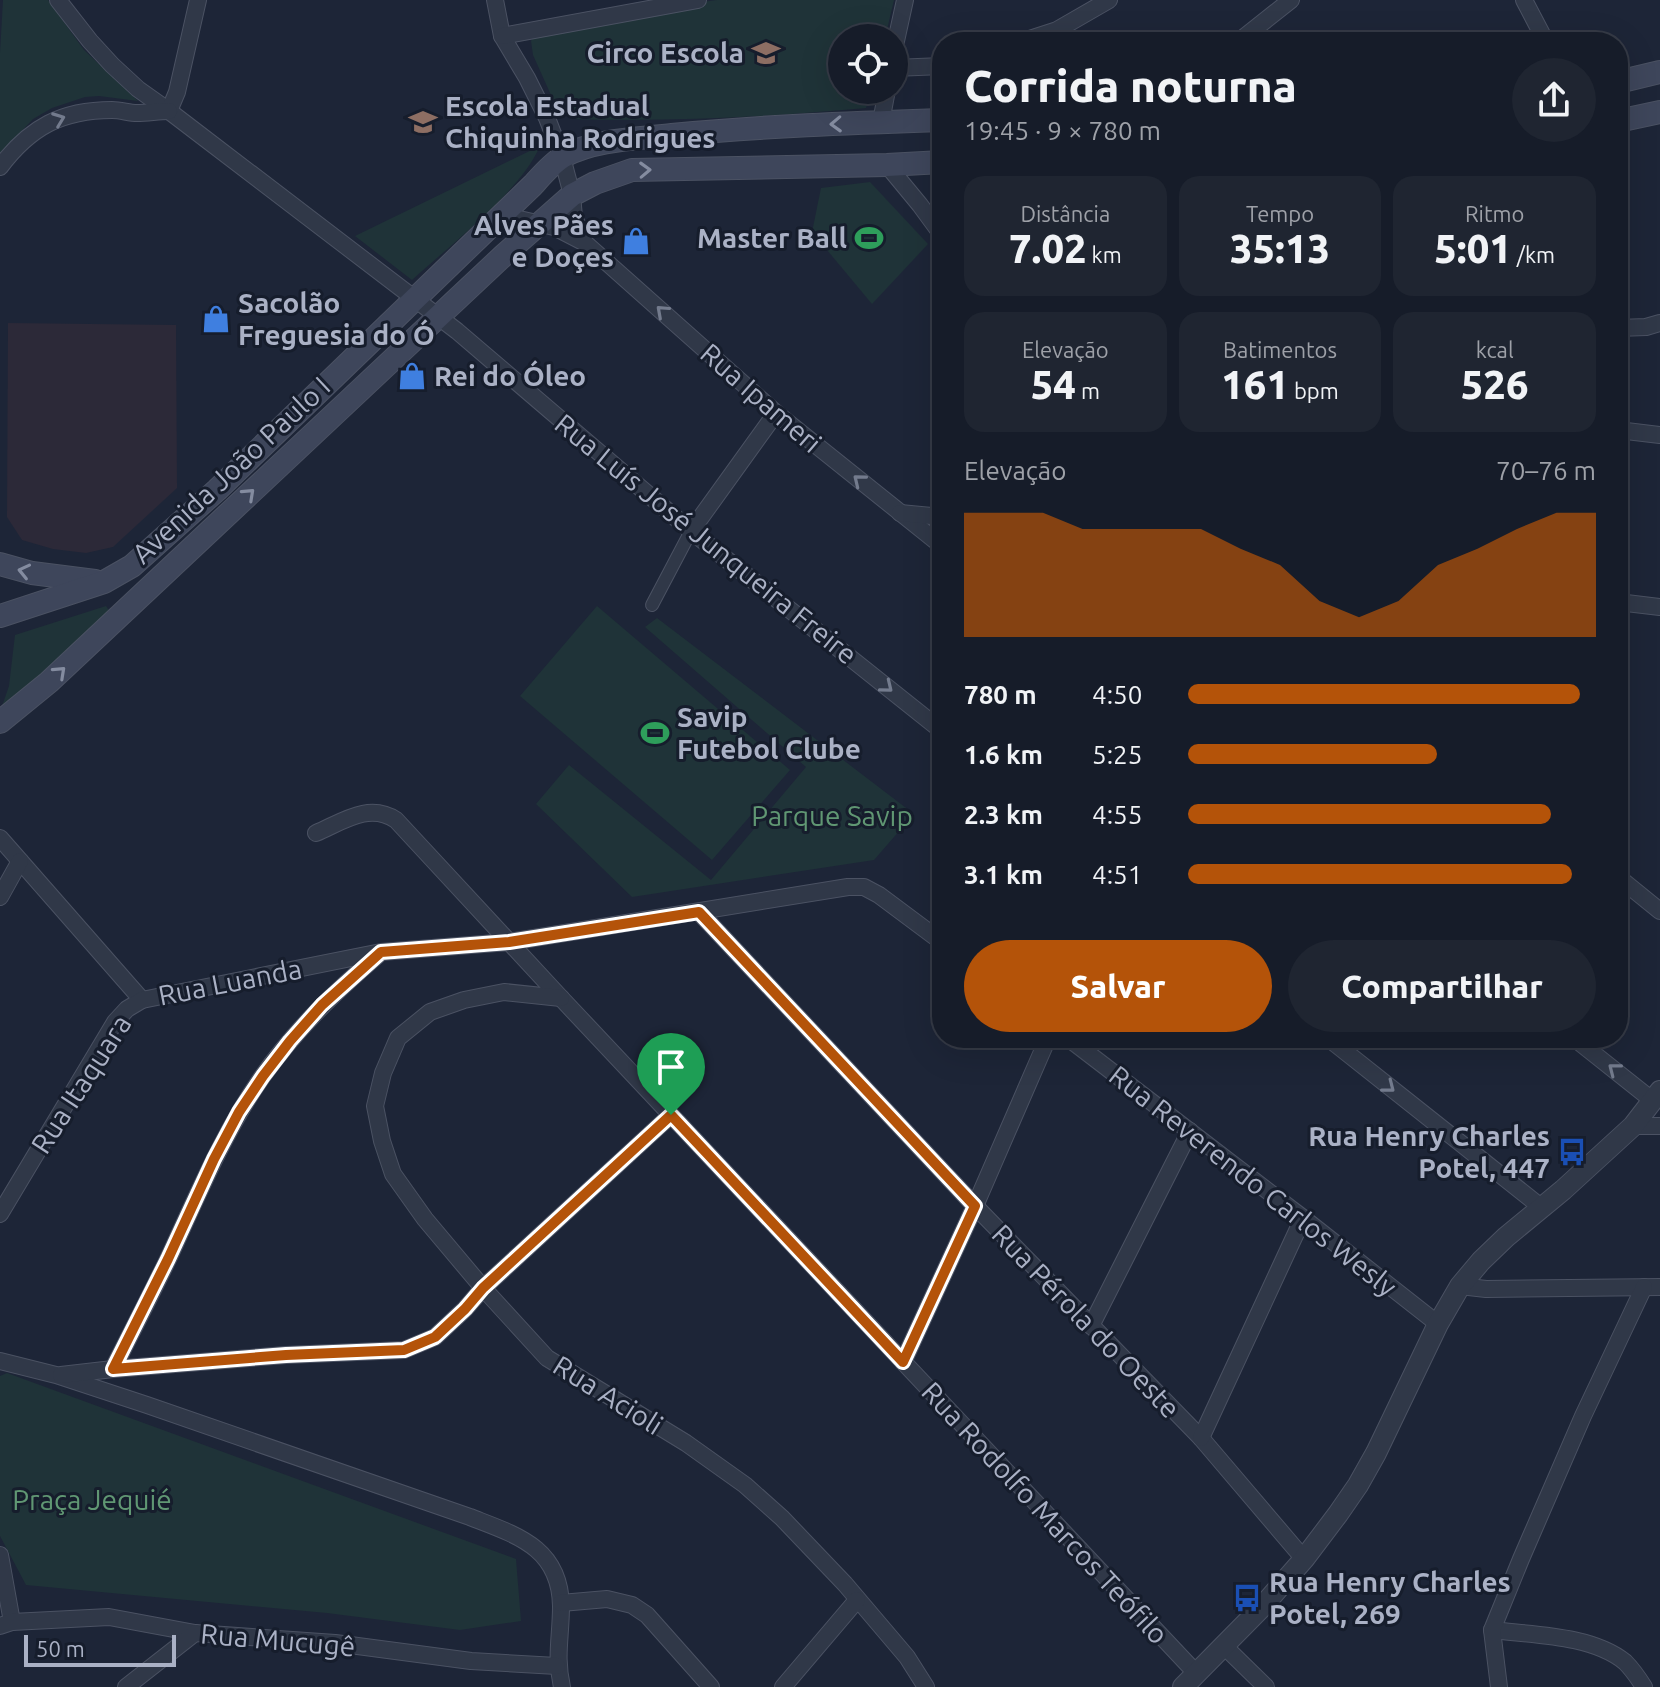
<!DOCTYPE html>
<html lang="pt">
<head>
<meta charset="utf-8">
<style>
	:root { --surface:#161c29; --page:#1f2531; --text:#f1f3f6; --muted:#9ea1a8; --line:#353a46; --accent:#b45309 }
	body { margin:0; font-family:Ubuntu,sans-serif; background:var(--page); color:var(--text); height:100vh; display:flex; flex-direction:column; font-size:30px; white-space:nowrap }
	* { box-sizing:border-box; margin:0 }
	p { font-size:26px; color:var(--muted) }
	.icon { flex:none; width:44px; height:44px; fill:none; stroke:currentColor; stroke-width:2; stroke-linecap:round; stroke-linejoin:round }
	.map { position:relative; flex:1; overflow:hidden }
	.sheet { position:absolute; left:932px; top:32px; width:696px; height:1016px; display:flex; flex-direction:column; background:var(--surface); border-radius:32px; box-shadow:0 8px 32px #0002,0 0 0 2px var(--line) }
	.sheet>* { flex:none }
	.tools { position:absolute; left:828px; top:24px; display:grid; gap:16px }
	.tools a { display:grid; place-items:center; width:80px; height:80px; border-radius:50%; background:var(--surface); box-shadow:0 8px 32px #0002,0 0 0 2px var(--line); font-size:40px }
	.scale { position:absolute; left:24px; bottom:20px; width:152px; box-sizing:border-box; padding-left:8px; border:4px solid #aab1c5; border-top:0; font-size:22px; line-height:28px; white-space:nowrap; color:#aab1c5; -webkit-text-stroke:6px #161d2c; paint-order:stroke }
	.pin { position:absolute; display:grid; place-items:center; width:68px; height:68px; color:#fff; margin:-82px -34px; border-radius:50% 50% 50% 0; rotate:-45deg; box-shadow:0 0 8px #0007 }
	.pin .icon { rotate:45deg }
	.round { display:grid; place-items:center; flex:none; width:84px; height:84px; border-radius:42px; background:var(--page) }
	.headline { display:flex; align-items:center; justify-content:space-between; height:136px; padding:0 32px }
	h1 { font-size:44px; font-weight:800; line-height:60px }
	.figures { display:grid; grid-template-columns:repeat(3,1fr); gap:12px; height:136px; padding:8px 32px }
	.figures div { display:grid; align-content:center; border-radius:20px; background:var(--page); text-align:center }
	.figures b { font-size:40px; font-weight:800 }
	.figures small { font-size:22px; font-weight:400 }
	.figures p { font-size:22px }
	.chart { height:224px; padding:16px 32px }
	.chart p { display:flex; justify-content:space-between }
	.chart svg { width:100%; height:144px; margin-top:8px; fill:var(--accent); opacity:.7 }
	.cta { display:flex; gap:16px; margin-top:auto; padding:16px 32px }
	.cta a { flex:1; height:92px; border-radius:48px; background:var(--accent); color:#fff; font-size:32px; font-weight:800; line-height:92px; text-align:center }
	.cta a+a { background:var(--page); color:var(--text) }
	ul { padding:0 32px; list-style:none; font-size:26px }
	li { display:grid; grid-template-columns:128px 96px 1fr; align-items:center; height:60px }
	li i { height:20px; border-radius:10px; background:var(--accent) }
	.map>svg:first-child { display:block }
	.medical { fill:#2c2938 }
	.green { fill:#1f3338 }
	.lines { fill:none; stroke-linecap:round; stroke-linejoin:round }
	.pedestrian-casing { stroke:#4b5263; stroke-width:14 }
	.minor-casing { stroke:#4b5263; stroke-width:18 }
	.tertiary-casing { stroke:#4b5263; stroke-width:22 }
	.secondary-casing { stroke:#4b5263; stroke-width:24 }
	.pedestrian { stroke:#303848; stroke-width:12 }
	.minor { stroke:#303848; stroke-width:16 }
	.tertiary { stroke:#303848; stroke-width:20 }
	.secondary { stroke:#3e465b; stroke-width:22 }
	.oneway { stroke:#737b8d }
	.oneway2 { stroke:#848ca0 }
	.route-casing { stroke:#fff; stroke-width:16 }
	.route { stroke:#b45309; stroke-width:10 }
	.labels { text-anchor:middle; stroke-width:6; stroke-linejoin:round; paint-order:stroke }
	.poi-label { font-size:28px; font-weight:bold; fill:#aab1c5; stroke:#161d2c; text-anchor:start }
	.street-label { font-size:28px; fill:#aab1c5; stroke:#161d2c }
	.park-label { font-size:28px; fill:#609773; stroke:#161d2c }
</style>
</head>
<body>
<div class="map">
<svg width="1660" height="1687" viewBox="0 0 1660 1687">
	<rect width="100%" height="100%" fill="#1d2537"/>
	<!-- medical -->
	<path class="medical" d="M8,323l168,2 1,163 -64,59 -27,6 -33,-4 -31,-9 -15,-23z"/>
	<!-- green -->
	<g class="green">
		<path d="M3,0h45l36,50 54,51 -39,-5 -14,1 -33,11 -19,11 -33,35v-101z"/>
		<path d="M717,0h177l-9,38h-43v52h30l-6,18c-98,9 -197,14 -295,11l-16,-15 -22,-49 -2,-14 5,-9 81,-19z"/>
		<path d="M540,146c-19,45 -91,100 -128,134l-57,-44z"/>
		<path d="M870,182l58,62 -56,60 -60,-72 9,-44z"/>
		<path d="M106,606l6,9 -112,97 9,-26 6,-51z"/>
		<path d="M597,606l193,164 -78,90 -192,-164z"/>
		<path d="M657,618l257,196 -40,46 -242,37 -96,-93 33,-39 142,115 95,-113 -161,-140z"/>
		<path d="M7,1373l509,186 5,62 -61,9 -133,-17 -301,-28 -26,-49v-160z"/>
	</g>
	<g class="lines">
		<defs>
			<path id="pedestrian" d="M652,605l39,-74"/>
			<g id="minor">
				<path d="M58,0l32,41 22,24 26,24 31,22 288,220 234,200 251,200"/>
				<path d="M495,0l7,36 25,42 20,40 15,39 10,38 2,22 11,26"/>
				<path d="M1524,0l22,42"/>
				<path d="M502,36l196,-36"/>
				<path d="M1020,42l37,-12 52,-30"/>
				<path d="M1238,42l53,-42"/>
				<path d="M894,50l11,-50"/>
				<path d="M894,68l48,-2"/>
				<path d="M169,111l8,-19 21,-92"/>
				<path d="M881,122l6,-32"/>
				<path d="M887,165l33,40 22,30"/>
				<path d="M0,167c30,-40 62,-57 112,-57 9,0 17,3 25,3 11,0 21,-2 32,-2"/>
				<path d="M502,215l52,12 31,16 191,170 166,133"/>
				<path d="M1618,328l28,-1 14,-4"/>
				<path d="M1618,430l42,5"/>
				<path d="M900,513l42,4"/>
				<path d="M691,531l85,-118"/>
				<path d="M1618,602l42,5"/>
				<path d="M316,833c26,-11 53,-31 80,-13l165,178 635,675"/>
				<path d="M0,838l142,162"/>
				<path d="M1618,877l42,34"/>
				<path d="M0,897l20,-36"/>
				<path d="M699,912l276,294 226,232 103,121"/>
				<path d="M561,998l-57,-6 -40,8 -34,12 -32,26 -15,35 -8,33 7,35 11,33 32,45 58,69 64,70 139,85 59,42 37,33 63,66 62,73 19,30"/>
				<path d="M1068,1038l235,180 135,106"/>
				<path d="M1328,1038l213,169"/>
				<path d="M1574,1038l78,62"/>
				<path d="M1633,1126h27"/>
				<path d="M0,1214l115,-192 12,-13 15,-9 239,-48 128,-10 339,-55h16l15,8 63,47"/>
				<path d="M1460,1286l26,3 174,-2"/>
				<path d="M1091,1326l99,-195"/>
				<path d="M0,1361l56,14 91,30 323,112c46,18 90,30 91,89 0,30 -6,51 1,81"/>
				<path d="M903,1362l72,-156 73,-168"/>
				<path d="M113,1369c19,-38 39,-76 57,-114 28,-61 54,-123 92,-178 33,-47 74,-86 117,-123"/>
				<path d="M61,1375l52,-6 173,-14 118,-5 31,-13 30,-28 18,-21 188,-173"/>
				<path d="M1201,1438l102,-220"/>
				<path d="M0,1555l12,67"/>
				<path d="M561,1603l46,-4 25,6 15,10 64,72"/>
				<path d="M0,1626l12,-4 97,-5 86,16 140,10 136,18 86,5"/>
				<path d="M1492,1630c41,5 100,5 133,32 7,7 14,17 19,25"/>
				<path d="M1224,1646l42,41"/>
				<path d="M126,1687l69,-54"/>
				<path d="M783,1687l74,-87"/>
				<path d="M1499,1687l-7,-57 29,-71 62,-143 61,-129"/>
			</g>
			<path id="tertiary" d="M1183,1687l78,-79 43,-49 34,-45 20,-29 18,-32 62,-129 22,-38 21,-25 25,-24 57,-47 70,-64 27,-35"/>
			<g id="secondary">
				<path d="M1618,82l42,-10"/>
				<path d="M1618,121l42,-9"/>
				<path d="M0,564l32,9 63,8"/>
				<path d="M0,616l104,-34 28,-16 85,-76 316,-305c9,-10 19,-22 31,-29 32,-17 73,-17 108,-21 90,-9 180,-12 270,-15"/>
				<path d="M0,722l49,-40 455,-427 68,-60 23,-12 37,-13 255,-5 55,-3"/>
			</g>
		</defs>
		<!-- pedestrian casing -->
		<use href="#pedestrian" class="pedestrian-casing"/>
		<!-- minor casing -->
		<use href="#minor" class="minor-casing"/>
		<!-- tertiary casing -->
		<use href="#tertiary" class="tertiary-casing"/>
		<!-- secondary casing -->
		<use href="#secondary" class="secondary-casing"/>
		<!-- pedestrian -->
		<use href="#pedestrian" class="pedestrian"/>
		<!-- minor -->
		<use href="#minor" class="minor"/>
		<!-- tertiary -->
		<use href="#tertiary" class="tertiary"/>
		<!-- secondary -->
		<use href="#secondary" class="secondary"/>
	</g>
	<!-- one-way arrows -->
	<defs><path id="oneway-chevron" d="M-2-3.5L2.5 0L-2 3.5" fill="none" stroke-width="1.6" stroke-linecap="round" stroke-linejoin="round" transform="scale(2)"/></defs>
	<g class="oneway">
		<use href="#oneway-chevron" transform="translate(59 119) rotate(-21)"/>
		<use href="#oneway-chevron" transform="translate(662 311) rotate(-138)"/>
		<use href="#oneway-chevron" transform="translate(859 480) rotate(-141)"/>
		<use href="#oneway-chevron" transform="translate(887 687) rotate(39)"/>
		<use href="#oneway-chevron" transform="translate(1614 1069) rotate(-142)"/>
		<use href="#oneway-chevron" transform="translate(1389 1087) rotate(38)"/>
	</g>
	<g class="oneway2">
		<use href="#oneway-chevron" transform="translate(836 124) rotate(178)"/>
		<use href="#oneway-chevron" transform="translate(645 170) rotate(-2)"/>
		<use href="#oneway-chevron" transform="translate(249 494) rotate(-43)"/>
		<use href="#oneway-chevron" transform="translate(24 571) rotate(-167)"/>
		<use href="#oneway-chevron" transform="translate(60 672) rotate(-43)"/>
	</g>
	<g class="lines">
		<defs>
			<path id="route" d="M699,912l276,294 -72,156 -232,-247 -188,173 -18,21 -30,28 -31,13 -118,5 -173,14 55,-110 46,-100 25,-47 24,-36 27,-35 32,-36 59,-53 128,-10z"/>
		</defs>
		<!-- route casing -->
		<use href="#route" class="route-casing"/>
		<!-- route -->
		<use href="#route" class="route"/>
	</g>
	<!-- icons -->
	<defs>
		<symbol id="school-bare" viewBox="-9 -9 18 18"><path d="M0-5L7-2L0 1L-7-2ZM-4 1L0 2.5L4 1V4Q0 6-4 4Z" fill="#8d6e63" stroke="#161d2c" stroke-width="2.5" paint-order="stroke"/></symbol>
		<symbol id="stadium-bare" viewBox="-9 -9 18 18"><path d="M0-5a6.5 5 0 1 0 0 10a6.5 5 0 1 0 0-10ZM-3.5-1.8h7v3.6h-7Z" fill="#2e9e5b" stroke="#161d2c" stroke-width="2.5" paint-order="stroke"/></symbol>
		<symbol id="shop-bare" viewBox="-9 -9 18 18"><path d="M-5-2.5h2.3a2.7 3.5 0 0 1 5.4 0H5L5.5 6h-11ZM-1.5-2.5h3a1.5 2.3 0 0 0-3 0Z" fill="#3f7fe0" stroke="#161d2c" stroke-width="2.5" paint-order="stroke"/></symbol>
		<symbol id="bus-bare" viewBox="-9 -9 18 18"><path d="M-5-6H5V4H4V6H2V4H-2V6H-4V4H-5ZM-3.5-4V0h7V-4ZM-3.5 1.2v1.5H-2V1.2ZM2 1.2v1.5H3.5V1.2Z" fill="#1a4fb4" stroke="#161d2c" stroke-width="2.5" paint-order="stroke"/></symbol>
	</defs>
	<g fill-rule="evenodd">
		<use href="#school-bare" x="746" y="33" width="40" height="40"/>
		<use href="#school-bare" x="403" y="102" width="40" height="40"/>
		<use href="#stadium-bare" x="849" y="218" width="40" height="40"/>
		<use href="#shop-bare" x="616" y="221" width="40" height="40"/>
		<use href="#shop-bare" x="196" y="299" width="40" height="40"/>
		<use href="#shop-bare" x="392" y="356" width="40" height="40"/>
		<use href="#stadium-bare" x="635" y="713" width="40" height="40"/>
		<use href="#bus-bare" x="1552" y="1132" width="40" height="40"/>
		<use href="#bus-bare" x="1227" y="1578" width="40" height="40"/>
	</g>
	<g class="labels">
		<!-- poi labels -->
		<g class="poi-label">
			<text x="744" y="63" text-anchor="end">Circo Escola</text>
			<text x="445" y="116">Escola Estadual<tspan x="445" dy="32">Chiquinha Rodrigues</tspan></text>
			<text x="614" y="235" text-anchor="end">Alves Pães<tspan x="614" dy="32">e Doçes</tspan></text>
			<text x="847" y="248" text-anchor="end">Master Ball</text>
			<text x="238" y="313">Sacolão<tspan x="238" dy="32">Freguesia do Ó</tspan></text>
			<text x="434" y="386">Rei do Óleo</text>
			<text x="677" y="727">Savip<tspan x="677" dy="32">Futebol Clube</tspan></text>
			<text x="1550" y="1146" text-anchor="end">Rua Henry Charles<tspan x="1550" dy="32">Potel, 447</tspan></text>
			<text x="1269" y="1592">Rua Henry Charles<tspan x="1269" dy="32">Potel, 269</tspan></text>
		</g>
		<!-- street labels -->
		<g class="street-label">
			<text transform="translate(761 398) rotate(41)" y="10">Rua Ipameri</text>
			<text transform="translate(231 470) rotate(-43)" y="10">Avenida João Paulo I</text>
			<text transform="translate(706 539) rotate(39)" y="10">Rua Luís José Junqueira Freire</text>
			<text transform="translate(230 982) rotate(-11)" y="10">Rua Luanda</text>
			<text transform="translate(81 1084) rotate(-57)" y="10">Rua Itaquara</text>
			<text transform="translate(1253 1181) rotate(38)" y="10">Rua Reverendo Carlos Wesly</text>
			<text transform="translate(1086 1321) rotate(46)" y="10">Rua Pérola do Oeste</text>
			<text transform="translate(608 1395) rotate(32)" y="10">Rua Acioli</text>
			<text transform="translate(1045 1513) rotate(47)" y="10">Rua Rodolfo Marcos Teófilo</text>
			<text transform="translate(278 1640) rotate(5)" y="10">Rua Mucugê</text>
		</g>
		<!-- park labels -->
		<g class="park-label">
			<text x="832" y="826">Parque Savip</text>
			<text x="92" y="1510">Praça Jequié</text>
		</g>
	</g>
</svg>
<div class="tools">
<a><svg class="icon" aria-label="locate" viewBox="0 0 24 24"><circle cx="12" cy="12" r="6"/><path d="M12 2v4M12 18v4M2 12h4M18 12h4"/></svg></a>
</div>
<div class="scale">50 m</div>
<div class="pin" style="left:671px;top:1115px;background:#1e9e55"><svg class="icon" aria-label="arrive" viewBox="0 0 24 24"><path d="M6 21V4h12l-3 4 3 4H6"/></svg></div>
<section class="sheet">
<div class="headline"><div><h1>Corrida noturna</h1><p>19:45 · 9 × 780 m</p></div><a class="round"><svg class="icon" aria-label="share" viewBox="0 0 24 24"><path d="M12 15V3M7 8l5-5 5 5M5 13v7h14v-7"/></svg></a></div>
<div class="figures">
<div><p>Distância</p><b>7.02<small> km</small></b></div>
<div><p>Tempo</p><b>35:13</b></div>
<div><p>Ritmo</p><b>5:01<small> /km</small></b></div>
</div>
<div class="figures">
<div><p>Elevação</p><b>54<small> m</small></b></div>
<div><p>Batimentos</p><b>161<small> bpm</small></b></div>
<div><p>kcal</p><b>526</b></div>
</div>
<div class="chart"><p><span>Elevação</span>70–76 m</p>
<svg viewBox="0 0 160 44" preserveAspectRatio="none"><path d="M0 44V6L10 6L20 6L30 11L40 11L50 11L60 11L70 17L80 22L90 33L100 38L110 33L120 22L130 17L140 11L150 6L160 6V44z"/></svg>
</div>
<ul>
<li><b>780 m</b>4:50<i style="width:96%"></i></li>
<li><b>1.6 km</b>5:25<i style="width:61%"></i></li>
<li><b>2.3 km</b>4:55<i style="width:89%"></i></li>
<li><b>3.1 km</b>4:51<i style="width:94%"></i></li>
</ul>
<div class="cta"><a>Salvar</a><a>Compartilhar</a></div>
</section>
</div>
</body>
</html>
